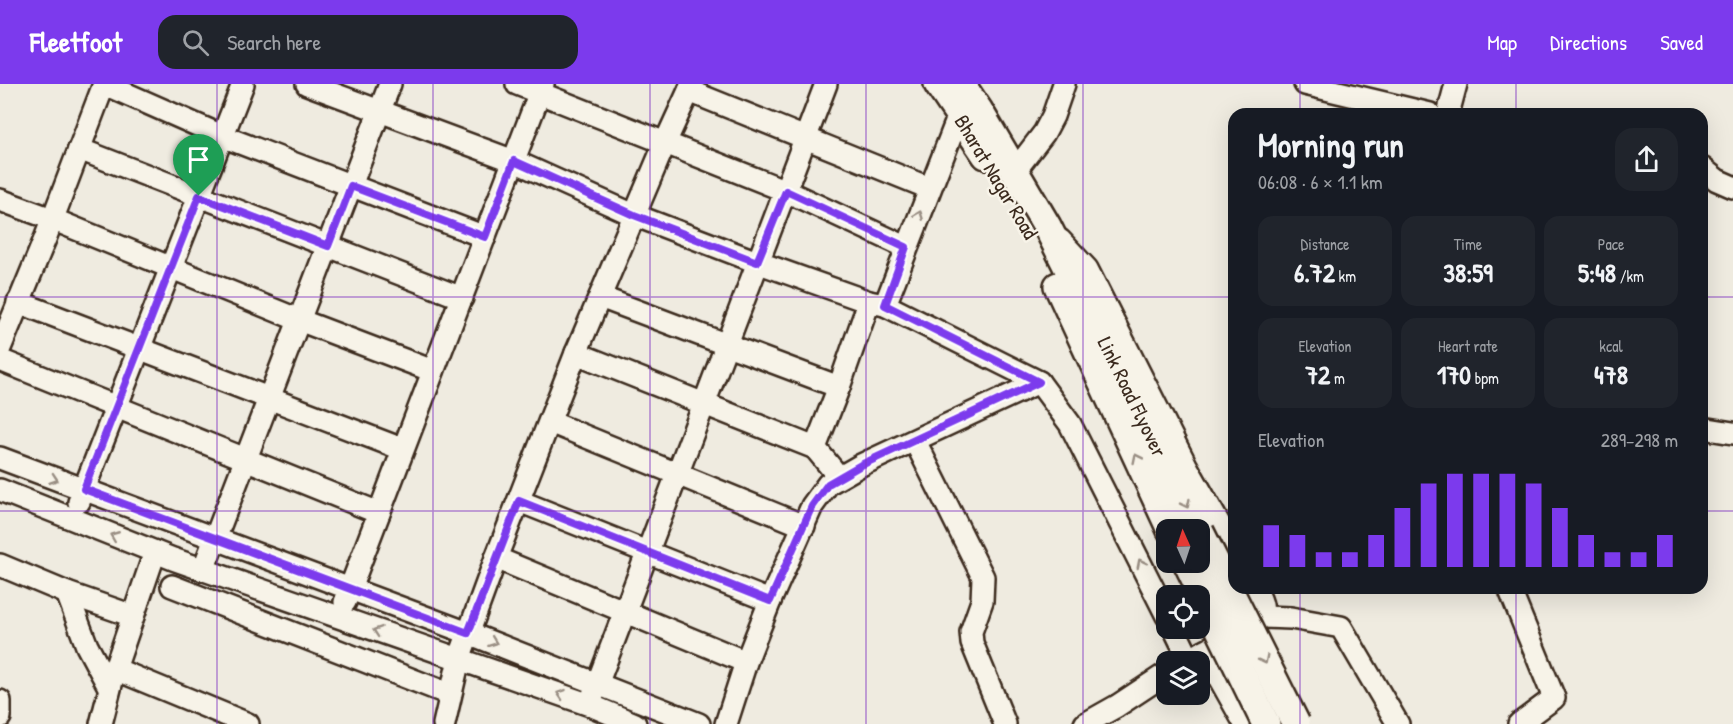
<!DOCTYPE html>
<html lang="en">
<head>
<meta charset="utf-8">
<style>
	:root { --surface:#171b24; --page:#20242c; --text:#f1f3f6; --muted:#9ea1a6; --accent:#7c3aed }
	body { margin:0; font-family:"Patrick Hand",sans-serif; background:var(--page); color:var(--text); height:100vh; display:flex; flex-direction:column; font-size:22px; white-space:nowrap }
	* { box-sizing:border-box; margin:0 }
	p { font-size:20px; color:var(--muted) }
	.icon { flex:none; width:33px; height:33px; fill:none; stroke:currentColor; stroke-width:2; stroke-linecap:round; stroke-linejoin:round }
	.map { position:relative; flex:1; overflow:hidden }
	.sheet { position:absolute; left:1228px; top:24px; width:480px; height:486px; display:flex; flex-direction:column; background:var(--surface); border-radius:18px; box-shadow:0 6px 24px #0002 }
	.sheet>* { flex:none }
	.needle { width:39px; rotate:357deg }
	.buttons { position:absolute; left:1156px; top:435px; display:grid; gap:12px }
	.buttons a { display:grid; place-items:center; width:54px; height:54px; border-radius:12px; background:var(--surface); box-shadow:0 6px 24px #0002; font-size:30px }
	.pin { position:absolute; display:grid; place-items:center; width:51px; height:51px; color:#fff; margin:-62px -26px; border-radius:50% 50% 50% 0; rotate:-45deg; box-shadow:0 0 6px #0007 }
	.pin .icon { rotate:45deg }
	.round { display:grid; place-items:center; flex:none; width:63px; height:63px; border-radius:18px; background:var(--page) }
	.head { display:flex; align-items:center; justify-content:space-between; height:102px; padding:0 30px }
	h1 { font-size:33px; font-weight:700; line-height:45px }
	.metrics { display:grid; grid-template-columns:repeat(3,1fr); gap:9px; height:102px; padding:6px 30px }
	.metrics div { display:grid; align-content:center; border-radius:15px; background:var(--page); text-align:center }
	.metrics b { font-size:26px; font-weight:700 }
	.metrics small { font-size:16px; font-weight:400 }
	.metrics p { font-size:16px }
	.chart { height:168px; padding:12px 30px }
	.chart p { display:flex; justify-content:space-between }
	.chart svg { width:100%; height:108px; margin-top:6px; stroke:var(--accent); stroke-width:6 }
	header { display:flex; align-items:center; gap:36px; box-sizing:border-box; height:84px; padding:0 30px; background:var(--accent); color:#fff }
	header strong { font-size:28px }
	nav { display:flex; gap:33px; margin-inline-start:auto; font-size:21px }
	.search { width:420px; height:54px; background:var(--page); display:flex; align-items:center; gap:15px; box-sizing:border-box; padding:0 21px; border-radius:18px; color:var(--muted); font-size:22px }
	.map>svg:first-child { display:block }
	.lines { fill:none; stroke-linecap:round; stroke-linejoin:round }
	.minor-casing { stroke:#3b2a1e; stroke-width:26 }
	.major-casing { stroke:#3b2a1e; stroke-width:32 }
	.minor { stroke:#f7f3e8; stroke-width:21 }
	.major { stroke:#f7f3e8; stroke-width:27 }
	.major-bridge-casing { stroke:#3b2a1e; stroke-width:32; stroke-linecap:butt }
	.major-bridge { stroke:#f7f3e8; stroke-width:27 }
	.oneway { stroke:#998e83 }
	.route-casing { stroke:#fff; stroke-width:12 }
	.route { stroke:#7c3aed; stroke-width:8 }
	.grid { fill:none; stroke:#7b2cbf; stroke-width:1.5; stroke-opacity:0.55 }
	.labels { text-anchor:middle; stroke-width:5; stroke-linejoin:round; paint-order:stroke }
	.street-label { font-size:21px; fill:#3b2a1e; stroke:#f7f3e8 }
</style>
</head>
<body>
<header>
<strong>Fleetfoot</strong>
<div class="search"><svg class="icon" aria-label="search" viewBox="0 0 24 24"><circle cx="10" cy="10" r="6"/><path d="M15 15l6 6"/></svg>Search here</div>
<nav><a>Map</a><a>Directions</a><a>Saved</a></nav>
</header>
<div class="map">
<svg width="1733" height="640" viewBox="0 0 1733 640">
	<rect width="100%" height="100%" fill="#efebe0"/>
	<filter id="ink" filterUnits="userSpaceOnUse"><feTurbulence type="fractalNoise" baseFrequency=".0167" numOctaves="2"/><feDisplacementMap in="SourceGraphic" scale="12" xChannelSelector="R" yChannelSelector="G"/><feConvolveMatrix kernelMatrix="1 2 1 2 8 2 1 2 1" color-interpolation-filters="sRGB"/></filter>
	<g filter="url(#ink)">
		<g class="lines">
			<defs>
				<g id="minor">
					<path d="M104,0l118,52 263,101"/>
					<path d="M307,0l207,77 120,54 123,47 112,40 16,3"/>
					<path d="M517,0l269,107 120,56"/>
					<path d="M1305,0l125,30"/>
					<path d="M689,7l240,97"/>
					<path d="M1448,30l8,-30"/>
					<path d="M959,31l-74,190 154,77 31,42 97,192"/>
					<path d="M79,65l383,149"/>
					<path d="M1702,84l15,12 16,7"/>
					<path d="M1014,88l30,-39 9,-17 11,-32"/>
					<path d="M0,116l52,19 247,101 134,51"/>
					<path d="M1060,156l27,29 100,198 47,83"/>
					<path d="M600,213l239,90"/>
					<path d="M18,218l384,147"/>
					<path d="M0,264l45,-109 59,-155"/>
					<path d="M576,269l239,95 24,-61 30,-85"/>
					<path d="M0,276l379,153"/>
					<path d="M550,338l254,104"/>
					<path d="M1702,344l31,5"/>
					<path d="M915,357l68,136 -1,24 -11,31 1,11 33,81"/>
					<path d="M815,364l23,28"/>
					<path d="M0,374l468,175 231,91"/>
					<path d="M0,406l173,69 417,146 45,19"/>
					<path d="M519,417l251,100"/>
					<path d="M79,418l164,-418"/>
					<path d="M496,474l250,104"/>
					<path d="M0,481l67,28 66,23"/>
					<path d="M203,486l187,-486"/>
					<path d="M172,502l277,108"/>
					<path d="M1509,504l45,110 -35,26"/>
					<path d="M67,509l20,53 22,41"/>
					<path d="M345,518l198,-518"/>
					<path d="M1261,533l30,1 50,9 57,97"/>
					<path d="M1174,544l15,31"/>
					<path d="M1204,567l41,73"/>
					<path d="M1185,578l72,-41c10,-11 4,-21 -2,-33"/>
					<path d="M115,585l133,55"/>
					<path d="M593,611l233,-611"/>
					<path d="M0,617v16"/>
					<path d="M101,640l14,-55 40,-117"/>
					<path d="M444,640l15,-65 37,-101 80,-205 89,-210 27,-59"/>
					<path d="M726,640l20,-62 24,-61 42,-95 16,-22 33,-19 178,-83"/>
					<path d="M1085,640l32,-18 50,-33"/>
				</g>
				<g id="major">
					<path d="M938,0l48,71"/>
					<path d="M961,0l18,27 68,115 152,304"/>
					<path d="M1058,202l113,244"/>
				</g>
			</defs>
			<!-- minor casing -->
			<use href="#minor" class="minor-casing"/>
			<!-- major casing -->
			<use href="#major" class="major-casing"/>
			<!-- minor -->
			<use href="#minor" class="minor"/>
			<!-- major -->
			<use href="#major" class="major"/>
			<defs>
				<g id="major-bridge">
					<path d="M1200,448l96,192"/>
					<path d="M1187,478l79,162"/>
				</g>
			</defs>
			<!-- major-bridge casing -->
			<use href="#major-bridge" class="major-bridge-casing"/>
			<!-- major-bridge -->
			<use href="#major-bridge" class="major-bridge"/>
		</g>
		<!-- one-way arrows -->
		<defs><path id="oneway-chevron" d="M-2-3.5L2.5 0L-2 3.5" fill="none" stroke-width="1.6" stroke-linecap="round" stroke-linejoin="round" transform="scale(1.5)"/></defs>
		<g class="oneway">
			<use href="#oneway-chevron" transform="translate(919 131) rotate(-69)"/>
			<use href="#oneway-chevron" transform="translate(1137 374) rotate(-116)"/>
			<use href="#oneway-chevron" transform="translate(54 395) rotate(19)"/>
			<use href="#oneway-chevron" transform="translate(1186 420) rotate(64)"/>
			<use href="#oneway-chevron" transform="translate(114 452) rotate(-158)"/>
			<use href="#oneway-chevron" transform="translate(1141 479) rotate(-117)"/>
			<use href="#oneway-chevron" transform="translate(377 547) rotate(-161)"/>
			<use href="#oneway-chevron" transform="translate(493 558) rotate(21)"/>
			<use href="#oneway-chevron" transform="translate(1264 576) rotate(63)"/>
			<use href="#oneway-chevron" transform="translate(561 610) rotate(-161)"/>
		</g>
	</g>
	<g class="lines" filter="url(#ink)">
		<defs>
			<path id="route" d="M514,77l120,54 123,47 29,-71 120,56 -21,58 154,77 -178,83 -33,19 -16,22 -42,95 -251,-100 -51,132 -384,-144 115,-293 129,50 23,-60 134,51z"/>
		</defs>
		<!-- route casing -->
		<use href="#route" class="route-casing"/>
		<!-- route -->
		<use href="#route" class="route"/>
	</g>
	<!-- grid -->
	<path class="grid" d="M217,0v640M433,0v640M650,0v640M866,0v640M1083,0v640M1300,0v30M1516,0v30M0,213h1234M1702,213h31M0,427h1234M1702,427h31M1300,504v136M1516,504v136"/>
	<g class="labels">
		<!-- street labels -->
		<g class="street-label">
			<text transform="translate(996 93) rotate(59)" y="7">Bharat Nagar Road</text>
			<text transform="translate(1132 313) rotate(64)" y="7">Link Road Flyover</text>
		</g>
	</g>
</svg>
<div class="buttons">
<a><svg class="needle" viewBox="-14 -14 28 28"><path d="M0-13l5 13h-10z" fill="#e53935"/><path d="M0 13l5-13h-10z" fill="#9ea1a6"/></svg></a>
<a><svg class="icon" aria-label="locate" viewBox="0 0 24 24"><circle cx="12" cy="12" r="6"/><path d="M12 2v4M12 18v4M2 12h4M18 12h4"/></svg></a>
<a><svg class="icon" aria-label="layers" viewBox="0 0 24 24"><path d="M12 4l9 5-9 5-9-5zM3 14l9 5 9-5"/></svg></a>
</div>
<div class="pin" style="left:199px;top:112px;background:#1e9e55"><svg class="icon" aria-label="arrive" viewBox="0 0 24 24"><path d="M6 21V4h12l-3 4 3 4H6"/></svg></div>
<section class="sheet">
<div class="head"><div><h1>Morning run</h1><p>06:08 · 6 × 1.1 km</p></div><a class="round"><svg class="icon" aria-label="share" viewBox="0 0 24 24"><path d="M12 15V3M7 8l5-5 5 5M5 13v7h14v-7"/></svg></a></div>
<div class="metrics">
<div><p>Distance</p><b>6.72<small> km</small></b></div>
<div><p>Time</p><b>38:59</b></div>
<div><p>Pace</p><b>5:48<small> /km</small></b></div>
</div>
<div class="metrics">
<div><p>Elevation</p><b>72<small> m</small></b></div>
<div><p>Heart rate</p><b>170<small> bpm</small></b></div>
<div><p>kcal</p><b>478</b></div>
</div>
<div class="chart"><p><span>Elevation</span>289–298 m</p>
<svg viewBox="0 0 160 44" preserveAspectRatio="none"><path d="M5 44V27M15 44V31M25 44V38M35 44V38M45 44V31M55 44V20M65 44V10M75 44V6M85 44V6M95 44V6M105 44V10M115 44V20M125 44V31M135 44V38M145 44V38M155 44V31"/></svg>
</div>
</section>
</div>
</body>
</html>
